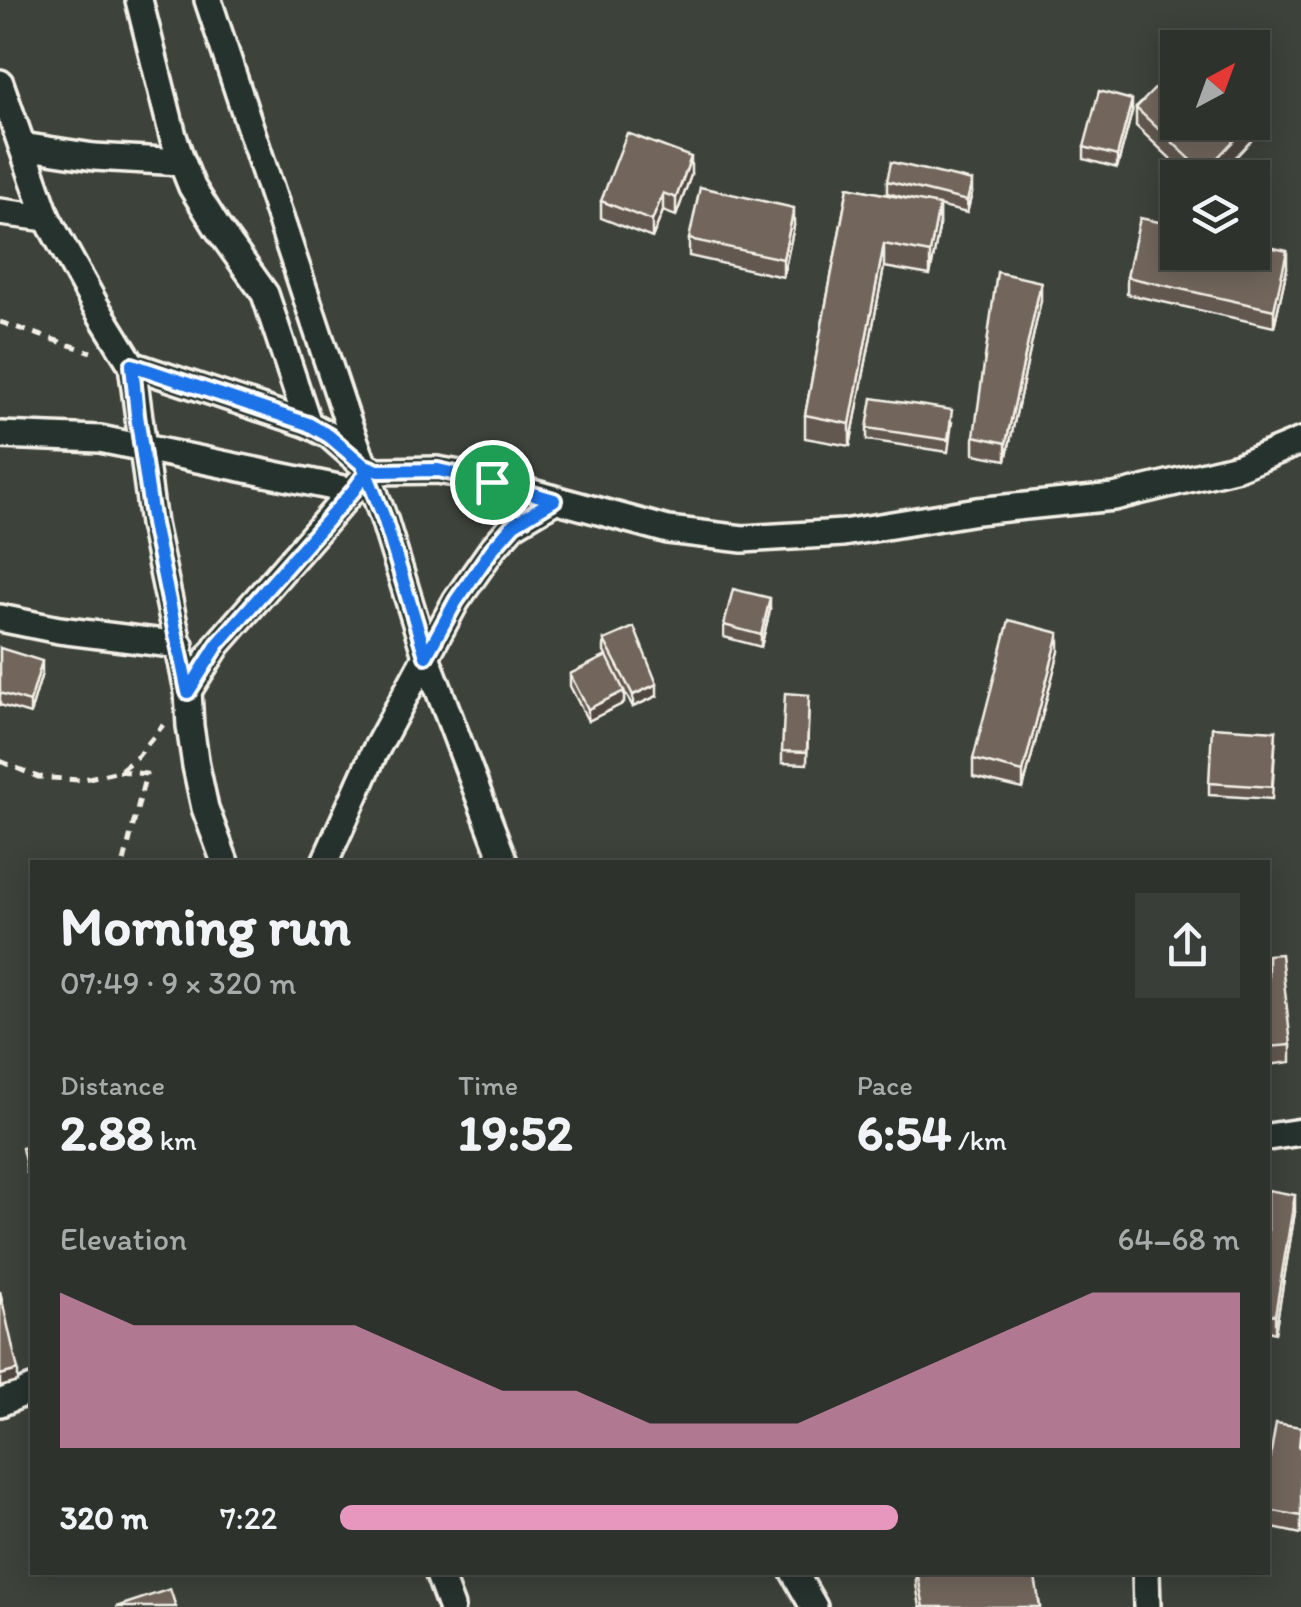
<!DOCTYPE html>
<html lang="en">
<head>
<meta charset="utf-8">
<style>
	:root { --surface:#2e322c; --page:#3a3e38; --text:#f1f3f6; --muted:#a7aaa9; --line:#494d48; --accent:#e797bd }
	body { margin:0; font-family:Itim,sans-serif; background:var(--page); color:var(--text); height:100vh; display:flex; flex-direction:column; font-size:38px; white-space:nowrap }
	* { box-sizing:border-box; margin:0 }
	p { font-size:32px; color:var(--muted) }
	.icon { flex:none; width:55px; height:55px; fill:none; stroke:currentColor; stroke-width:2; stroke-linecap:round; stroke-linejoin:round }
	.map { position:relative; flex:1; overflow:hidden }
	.panel { position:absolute; left:30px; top:860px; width:1240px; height:715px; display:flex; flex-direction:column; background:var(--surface); border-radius:0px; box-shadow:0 5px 25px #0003,0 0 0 2px var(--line) }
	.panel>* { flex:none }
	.needle { width:65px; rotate:41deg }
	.fabs { position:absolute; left:1160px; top:30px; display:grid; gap:20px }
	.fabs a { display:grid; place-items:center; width:110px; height:110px; border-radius:0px; background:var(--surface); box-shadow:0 5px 25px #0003,0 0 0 2px var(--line); font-size:50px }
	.pin { position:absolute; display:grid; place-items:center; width:85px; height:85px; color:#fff; margin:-42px; border:5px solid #fff; border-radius:50%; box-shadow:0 2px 10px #0007 }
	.round { display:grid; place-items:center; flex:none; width:105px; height:105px; border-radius:0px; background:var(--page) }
	.head { display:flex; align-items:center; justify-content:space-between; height:170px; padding:0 30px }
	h1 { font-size:55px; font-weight:700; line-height:75px }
	.figures { display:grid; grid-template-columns:repeat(3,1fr); gap:15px; height:170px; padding:10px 30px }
	.figures div { display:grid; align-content:center }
	.figures b { font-size:50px; font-weight:700 }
	.figures small { font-size:28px; font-weight:400 }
	.figures p { font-size:28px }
	.chart { height:280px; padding:20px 30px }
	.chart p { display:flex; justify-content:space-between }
	.chart svg { width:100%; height:180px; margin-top:10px; fill:var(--accent); opacity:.7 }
	ul { padding:0 30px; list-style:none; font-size:32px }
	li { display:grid; grid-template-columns:160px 120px 1fr; align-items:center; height:75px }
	li i { height:25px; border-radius:12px; background:var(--accent) }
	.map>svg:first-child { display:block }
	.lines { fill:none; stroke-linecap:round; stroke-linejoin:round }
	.minor-casing { stroke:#f4f1e8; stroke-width:32 }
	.path { stroke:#f4f1e8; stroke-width:5; stroke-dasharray:10 8; stroke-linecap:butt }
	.minor { stroke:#26332d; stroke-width:25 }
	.wall { fill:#62584f; stroke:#f4f1e8; stroke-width:2.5 }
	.shaded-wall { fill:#504740; stroke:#f4f1e8; stroke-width:2.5 }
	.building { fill:#72665c; stroke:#f4f1e8; stroke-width:2.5 }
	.route-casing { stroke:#fff; stroke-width:20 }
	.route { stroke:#1a73e8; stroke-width:12 }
</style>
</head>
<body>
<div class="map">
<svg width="1301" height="1607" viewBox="0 0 1301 1607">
	<rect width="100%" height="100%" fill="#3d423b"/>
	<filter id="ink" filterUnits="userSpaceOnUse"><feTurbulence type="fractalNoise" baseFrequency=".01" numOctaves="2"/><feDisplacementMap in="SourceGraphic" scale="20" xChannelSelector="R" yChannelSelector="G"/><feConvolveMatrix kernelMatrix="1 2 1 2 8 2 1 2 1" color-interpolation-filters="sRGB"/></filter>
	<g filter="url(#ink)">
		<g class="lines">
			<defs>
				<g id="minor">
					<path d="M139,0l34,136 9,26 10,25 25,40 48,67 43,130"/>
					<path d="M208,0l140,423 36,96 42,137 78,206"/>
					<path d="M0,83l47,135 48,87 37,60 21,159 35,167 2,35 6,40 9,42 20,54"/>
					<path d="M22,146l72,11 88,5"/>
					<path d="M0,212l47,6"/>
					<path d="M132,365l176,59 21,11 34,30 15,6 59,-1 29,5 202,55 75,9 100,-6 134,-22 137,-14 124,-30 63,-26"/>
					<path d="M0,435l100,4 253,52"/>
					<path d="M0,618l59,12 121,15"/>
					<path d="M188,691l30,-47 141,-161"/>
					<path d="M325,862l48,-107 83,-154 37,-53 20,-23 42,-25"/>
					<path d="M1268,1137l33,-5"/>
					<path d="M0,1403l32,-14"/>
					<path d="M438,1572l13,35"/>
					<path d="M794,1572l20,35"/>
					<path d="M1146,1572l1,35"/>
				</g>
			</defs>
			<!-- minor casing -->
			<use href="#minor" class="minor-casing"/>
			<!-- path -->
			<g class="path">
				<path d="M0,322l91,30"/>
				<path d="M0,761l38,16 42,3 39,-9 19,-15 25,-31"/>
				<path d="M119,771l27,3 -22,88"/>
			</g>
			<!-- minor -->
			<use href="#minor" class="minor"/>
		</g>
		<!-- wall -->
		<g class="wall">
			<path d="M1136,108l125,22 -45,48h-25l-55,-52z"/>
			<path d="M1132,112l-15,56 -33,-9v-12z"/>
			<path d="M691,175l-15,41 -13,-5 -11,27 -51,-20v-17z"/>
			<path d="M887,181l85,12 -5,20 -28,-7v22l-9,47 -46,-8 -34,179 -45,-8v-23l43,-228 69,14 -30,-8z"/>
			<path d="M794,226l-11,51 -94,-21v-17z"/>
			<path d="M1287,268l-13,59 -147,-33v-17z"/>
			<path d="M1041,300l-35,160 -32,-6v-18z"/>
			<path d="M952,422l-4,30 -81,-12v-12z"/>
			<path d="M770,610l-9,37 -37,-10v-12z"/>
			<path d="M604,640l53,56 -24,11 -9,-16v12l-36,18 -18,-35v-12l36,-18 -2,-4z"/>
			<path d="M0,648l42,25 -12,41 -30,-9z"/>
			<path d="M1059,651l-36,138 -50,-12v-18z"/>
			<path d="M809,695l-2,69 -25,-1v-12z"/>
			<path d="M1276,731l-4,68 -63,-4v-12z"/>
			<path d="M1268,955l23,90v17l-23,3z"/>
			<path d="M1268,1190l27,22 -20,121 -7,-2z"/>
			<path d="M1301,1427v107l-33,-7v-58z"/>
			<path d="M916,1572h118l6,35h-120l-4,-23z"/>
		</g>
		<!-- shaded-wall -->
		<g class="shaded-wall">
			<path d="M1132,100v12l-15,56v-12z"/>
			<path d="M1261,112v18l-45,48h-12v-6z"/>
			<path d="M691,157v18l-15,41v-18z"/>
			<path d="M972,181v12l-5,20v-12z"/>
			<path d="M663,193v18l-11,27v-17z"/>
			<path d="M939,205v23l-9,47v-22z"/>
			<path d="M794,208v18l-11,51v-18z"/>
			<path d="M884,244v23l-34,179v-22z"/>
			<path d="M1287,251v17l-13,59v-17z"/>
			<path d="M1041,282v18l-35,160v-17z"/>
			<path d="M770,598v12l-9,37v-12z"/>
			<path d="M1059,633v18l-36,138v-17z"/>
			<path d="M42,661v12l-12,41v-12z"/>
			<path d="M657,684v12l-24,11v-12z"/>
			<path d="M624,691v12l-36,18v-12z"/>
			<path d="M32,1162v6l-6,4v-6z"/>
			<path d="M1295,1195v17l-20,121v-18z"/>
			<path d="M18,1370v12l-18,5v-12z"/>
		</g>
		<!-- building -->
		<g class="building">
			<path d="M1178,65v57h73l-47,50 -68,-64z"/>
			<path d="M1099,91l33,9 -15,56 -33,-9z"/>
			<path d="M1252,105l9,7 -9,9z"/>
			<path d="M627,133l64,24 -15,41 -13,-5 -11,28 -51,-20z"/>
			<path d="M891,162l81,19 -5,20 -80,-20z"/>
			<path d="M700,187l94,21 -11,51 -94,-20z"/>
			<path d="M848,187l91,18 -9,48 -46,-9 -34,180 -45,-9z"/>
			<path d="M1140,218l38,8v26h74v-9l35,8 -13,59 -147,-33z"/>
			<path d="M997,272l44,10 -35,161 -32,-7z"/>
			<path d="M872,398l80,12 -4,30 -81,-12z"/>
			<path d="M733,589l37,9 -9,37 -37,-10z"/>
			<path d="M1009,620l50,13 -36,139 -50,-13z"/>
			<path d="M634,627l23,57 -24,11 -29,-55z"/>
			<path d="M0,648l42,13 -12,41 -30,-9z"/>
			<path d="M607,656l17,35 -36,18 -18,-35z"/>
			<path d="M785,693l24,2 -2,57 -25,-1z"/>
			<path d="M1212,727l64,4 -4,56 -63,-4z"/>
			<path d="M1281,954l10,91 -23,2v-92z"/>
			<path d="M32,1146v16l-6,4 -4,-18z"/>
			<path d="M1268,1190l27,5 -20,120 -7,-1z"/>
			<path d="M0,1291l18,79 -18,5z"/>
			<path d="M1276,1423l25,4 -2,20h2v69l-33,-6v-41z"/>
			<path d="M917,1572h117l6,35h-116z"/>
			<path d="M170,1589l6,18h-60z"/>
		</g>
	</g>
	<g class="lines" filter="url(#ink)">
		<defs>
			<path id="route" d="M492,482l-54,-12 -60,1 -15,-6 3,8 -13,18 -135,153 -30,48 -35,-168 -16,-109 -5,-50 176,59 21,12 34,29 21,53 42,138 30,-55 37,-53 21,-24 40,-24 -62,-18"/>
		</defs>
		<!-- route casing -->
		<use href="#route" class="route-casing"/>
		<!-- route -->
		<use href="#route" class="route"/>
	</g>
</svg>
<div class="fabs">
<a><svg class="needle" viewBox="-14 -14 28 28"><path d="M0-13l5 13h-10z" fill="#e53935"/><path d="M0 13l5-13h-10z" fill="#a7aaa9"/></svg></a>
<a><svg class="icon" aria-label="layers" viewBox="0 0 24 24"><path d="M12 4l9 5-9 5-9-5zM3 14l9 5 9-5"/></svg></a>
</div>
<div class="pin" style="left:492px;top:482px;background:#1e9e55"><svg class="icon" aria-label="arrive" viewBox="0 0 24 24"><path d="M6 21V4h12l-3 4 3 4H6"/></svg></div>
<section class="panel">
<div class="head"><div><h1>Morning run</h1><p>07:49 · 9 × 320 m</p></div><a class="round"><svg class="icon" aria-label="share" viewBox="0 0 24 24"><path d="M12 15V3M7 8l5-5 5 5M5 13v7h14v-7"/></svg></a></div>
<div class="figures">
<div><p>Distance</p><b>2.88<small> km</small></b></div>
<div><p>Time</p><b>19:52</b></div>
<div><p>Pace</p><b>6:54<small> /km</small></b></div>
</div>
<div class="chart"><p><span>Elevation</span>64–68 m</p>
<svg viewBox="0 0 160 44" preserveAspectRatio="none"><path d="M0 44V6L10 14L20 14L30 14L40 14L50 22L60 30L70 30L80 38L90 38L100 38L110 30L120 22L130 14L140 6L150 6L160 6V44z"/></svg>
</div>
<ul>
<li><b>320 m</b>7:22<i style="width:62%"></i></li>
</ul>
</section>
</div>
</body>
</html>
